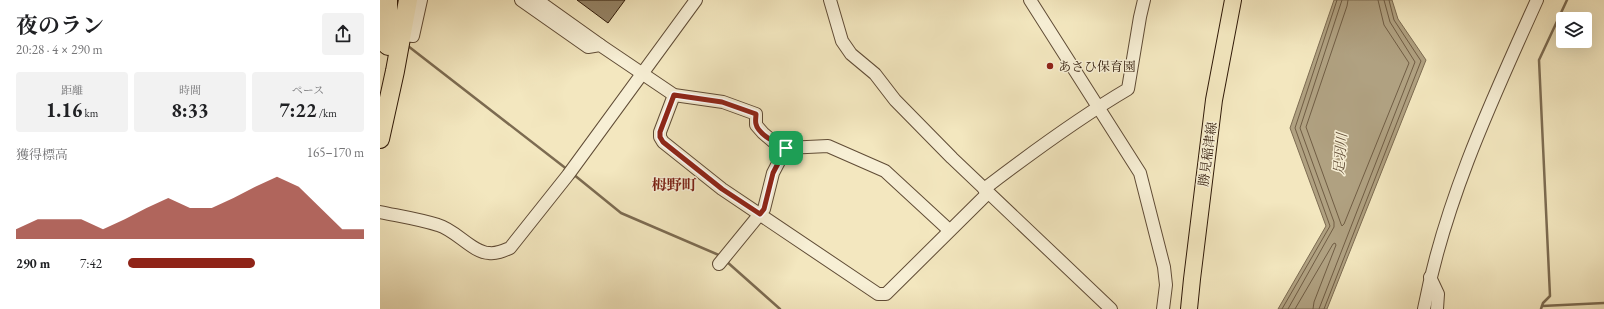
<!DOCTYPE html>
<html lang="ja">
<head>
<meta charset="utf-8">
<style>
	:root { --surface:#fff; --page:#f2f2f2; --text:#202124; --muted:#757577; --accent:#8f2418 }
	body { margin:0; font-family:"EB Garamond","Noto Serif JP",serif; background:var(--page); color:var(--text); height:100vh; display:flex; flex-direction:column; font-size:15px; white-space:nowrap }
	* { box-sizing:border-box; margin:0 }
	p { font-size:13px; color:var(--muted) }
	.icon { flex:none; width:22px; height:22px; fill:none; stroke:currentColor; stroke-width:2; stroke-linecap:round; stroke-linejoin:round }
	.map { position:relative; flex:1; overflow:hidden }
	.sheet { display:flex; flex-direction:column; background:var(--surface); width:380px }
	.sheet>* { flex:none }
	.buttons { position:absolute; left:1176px; top:12px; display:grid; gap:8px }
	.buttons a { display:grid; place-items:center; width:36px; height:36px; border-radius:4px; background:var(--surface); box-shadow:0 4px 16px #0002; font-size:20px }
	.pin { position:absolute; display:grid; place-items:center; width:34px; height:34px; color:#fff; margin:-17px; border-radius:8px; box-shadow:0 2px 6px #0006 }
	.round { display:grid; place-items:center; flex:none; width:42px; height:42px; border-radius:4px; background:var(--page) }
	.overview { display:flex; align-items:center; justify-content:space-between; height:68px; padding:0 16px }
	h1 { font-size:22px; font-weight:700; line-height:30px }
	.metrics { display:grid; grid-template-columns:repeat(3,1fr); gap:6px; height:68px; padding:4px 16px }
	.metrics div { display:grid; align-content:center; border-radius:4px; background:var(--page); text-align:center }
	.metrics b { font-size:20px; font-weight:700 }
	.metrics small { font-size:11px; font-weight:400 }
	.metrics p { font-size:11px }
	.chart { height:112px; padding:8px 16px }
	.chart p { display:flex; justify-content:space-between }
	.chart svg { width:100%; height:72px; margin-top:4px; fill:var(--accent); opacity:.7 }
	ul { padding:0 16px; list-style:none; font-size:13px }
	li { display:grid; grid-template-columns:64px 48px 1fr; align-items:center; height:30px }
	li i { height:10px; border-radius:5px; background:var(--accent) }
	main { display:flex; flex:1; min-height:0 }
	.map>svg:first-child { display:block }
	.water { fill:#b0a181; stroke:#7c6b51 }
	.lines { fill:none; stroke-linecap:round; stroke-linejoin:round }
	.shore { stroke:#705d44; stroke-width:1 }
	.stream { stroke:#7c6b51; stroke-width:2.5 }
	.building { fill:#958467; stroke:#2f1908 }
	.minor-casing { stroke:#604c36; stroke-width:14 }
	.major-casing { stroke:#2f1908; stroke-width:18 }
	.highway-casing { stroke:#2f1908; stroke-width:20 }
	.minor { stroke:#f7efd5; stroke-width:12 }
	.major { stroke:#f3e7bf; stroke-width:16 }
	.highway { stroke:#f3e7bf; stroke-width:18 }
	.route-casing { stroke:#fff; stroke-width:8 }
	.route { stroke:#8f2418; stroke-width:5 }
	.poi-dot { fill:#8f2418; stroke:#f7efd5; stroke-width:1.5 }
	.labels { text-anchor:middle; stroke-width:3; stroke-linejoin:round; paint-order:stroke }
	.poi-label { font-size:13px; fill:#2f1908; stroke:#f7efd5; text-anchor:start }
	.street-label { font-size:13px; fill:#2f1908; stroke:#f7efd5 }
	.water-label { font-size:14px; font-style:italic; fill:#634f38; stroke:#f7efd5 }
	.quarter-label { font-size:15px; font-weight:bold; fill:#7a1f14; stroke:#f7efd5 }
</style>
</head>
<body>
<main>
<section class="sheet">
<div class="overview"><div><h1>夜のラン</h1><p>20:28 · 4 × 290 m</p></div><a class="round"><svg class="icon" aria-label="share" viewBox="0 0 24 24"><path d="M12 15V3M7 8l5-5 5 5M5 13v7h14v-7"/></svg></a></div>
<div class="metrics">
<div><p>距離</p><b>1.16<small> km</small></b></div>
<div><p>時間</p><b>8:33</b></div>
<div><p>ペース</p><b>7:22<small> /km</small></b></div>
</div>
<div class="chart"><p><span>獲得標高</span>165–170 m</p>
<svg viewBox="0 0 160 44" preserveAspectRatio="none"><path d="M0 44V38L10 32L20 32L30 32L40 38L50 32L60 25L70 19L80 25L90 25L100 19L110 12L120 6L130 12L140 25L150 38L160 38V44z"/></svg>
</div>
<ul>
<li><b>290 m</b>7:42<i style="width:54%"></i></li>
</ul>
</section>
<div class="map">
<svg width="1224" height="309" viewBox="0 0 1224 309">
	<rect width="100%" height="100%" fill="#f3e7bf"/>
	<filter id="stains"><feTurbulence type="fractalNoise" baseFrequency=".005" numOctaves="4"/><feColorMatrix values="0 0 0 0 .2 0 0 0 0 .09 0 0 0 0 .02 0 0 0 .5 -.17"/></filter>
	<radialGradient id="worn" r=".72"><stop offset=".6" stop-color="#630" stop-opacity="0"/><stop offset="1" stop-color="#630" stop-opacity=".3"/></radialGradient>
	<!-- water -->
	<path class="water" d="M954,0h58l6,19 28,41 -99,249h-49l48,-83 -36,-98z"/>
	<g class="lines">
		<!-- shore -->
		<g class="shore">
			<path d="M968,0l-1,6 -41,121 35,97 1,2 2,-2 65,-161 -25,-38 -6,-25"/>
			<path d="M902,309l48,-83 -35,-98 42,-128"/>
			<path d="M908,309l46,-82v-5l-34,-94 42,-128"/>
			<path d="M915,309l38,-65 2,-1 1,2 -22,57 -1,7"/>
			<path d="M939,309l96,-247 -25,-40 -6,-22"/>
			<path d="M944,309l97,-248 -27,-41 -5,-20"/>
		</g>
		<!-- stream -->
		<g class="stream">
			<path d="M28,46l160,124"/>
			<path d="M193,174l48,39 100,43"/>
			<path d="M346,261l54,48"/>
			<path d="M1162,306l62,-3"/>
			<path d="M1161,309l2,-6 7,-7 -11,-236 28,-60"/>
		</g>
	</g>
	<!-- building -->
	<path class="building" d="M197,0h48l-17,23z"/>
	<g class="lines">
		<defs>
			<g id="minor">
				<path d="M141,0l67,47 12,-2 74,50 49,7 33,12v11l7,8 13,11 10,4 42,-2 57,25 64,59"/>
				<path d="M157,0l63,45"/>
				<path d="M450,0l12,41 9,13 24,20 20,26 57,58 159,151"/>
				<path d="M650,0l110,173 24,94 2,18 -3,24"/>
				<path d="M22,35l11,1 8,-36"/>
				<path d="M294,95l-14,37v5l3,5 59,47 156,105h8l102,-101"/>
				<path d="M604,189c47,-36 93,-70 144,-100l12,-72 4,-17"/>
				<path d="M0,212c19,4 39,7 58,13 18,5 35,28 51,28 7,1 14,-2 21,-5l58,-73 128,-175"/>
				<path d="M339,264l45,-55 9,-36 13,-25"/>
				<path d="M1050,277l8,17 -1,15"/>
				<path d="M1044,309c21,-109 68,-209 113,-309"/>
			</g>
			<path id="major" d="M809,309l3,-30 22,-179 19,-100"/>
			<g id="highway">
				<path d="M8,46v-46"/>
				<path d="M0,139l15,-68 13,-71"/>
			</g>
		</defs>
		<!-- minor casing -->
		<use href="#minor" class="minor-casing"/>
		<!-- major casing -->
		<use href="#major" class="major-casing"/>
		<!-- highway casing -->
		<use href="#highway" class="highway-casing"/>
		<!-- minor -->
		<use href="#minor" class="minor"/>
		<!-- major -->
		<use href="#major" class="major"/>
		<!-- highway -->
		<use href="#highway" class="highway"/>
	</g>
	<g class="lines">
		<defs>
			<path id="route" d="M294,95l48,7 34,12c0,3 -1,7 0,10 2,10 21,20 30,24l-13,25 -9,36 -4,5 -38,-25 -59,-47 -3,-5v-5z"/>
		</defs>
		<!-- route casing -->
		<use href="#route" class="route-casing"/>
		<!-- route -->
		<use href="#route" class="route"/>
	</g>
	<!-- markers -->
	<circle class="poi-dot" cx="670" cy="66" r="4"/>
	<g class="labels">
		<!-- poi labels -->
		<g class="poi-label">
			<text x="678" y="71">あさひ保育園</text>
		</g>
		<!-- street labels -->
		<g class="street-label">
			<text transform="translate(827 154) rotate(-82)" y="5">勝見稲津線</text>
		</g>
		<!-- water labels -->
		<g class="water-label">
			<text transform="translate(960 154) rotate(-85)" y="5">足羽川</text>
		</g>
		<!-- quarter labels -->
		<g class="quarter-label">
			<text x="294" y="190">栂野町</text>
		</g>
	</g>
	<rect width="100%" height="100%" filter="url(#stains)"/>
	<rect width="100%" height="100%" fill="url(#worn)"/>
</svg>
<div class="buttons">
<a><svg class="icon" aria-label="layers" viewBox="0 0 24 24"><path d="M12 4l9 5-9 5-9-5zM3 14l9 5 9-5"/></svg></a>
</div>
<div class="pin" style="left:406px;top:148px;background:#1e9e55"><svg class="icon" aria-label="arrive" viewBox="0 0 24 24"><path d="M6 21V4h12l-3 4 3 4H6"/></svg></div>
</div>
</main>
</body>
</html>
